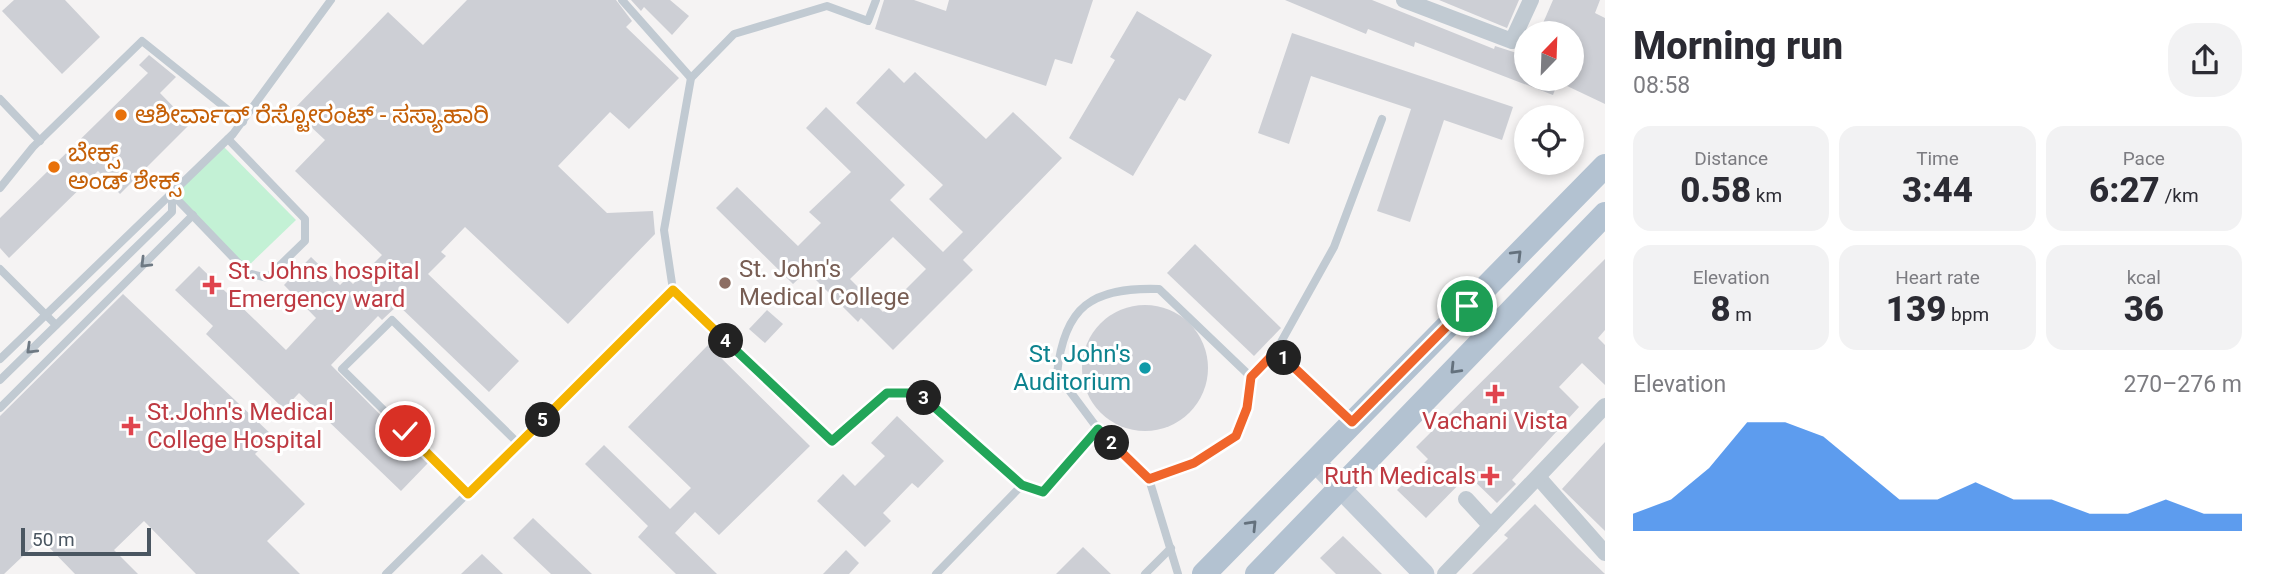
<!DOCTYPE html>
<html lang="en">
<head>
<meta charset="utf-8">
<style>
	:root { --surface:#fff; --page:#f2f2f3; --text:#2b2b33; --muted:#7c7c81; --accent:#1a73e8 }
	body { margin:0; font-family:Roboto,"Noto Sans Kannada",sans-serif; background:var(--page); color:var(--text); height:100vh; display:flex; flex-direction:column; font-size:26px; white-space:nowrap }
	* { box-sizing:border-box; margin:0 }
	p { font-size:23px; color:var(--muted) }
	.icon { flex:none; width:38px; height:38px; fill:none; stroke:currentColor; stroke-width:2; stroke-linecap:round; stroke-linejoin:round }
	.map { position:relative; flex:1; overflow:hidden }
	.side { display:flex; flex-direction:column; background:var(--surface); width:665px }
	.side>* { flex:none }
	.needle { width:46px; rotate:23deg }
	.tools { position:absolute; left:1514px; top:21px; display:grid; gap:14px }
	.tools a { display:grid; place-items:center; width:70px; height:70px; border-radius:50%; background:var(--surface); box-shadow:0 4px 10px #0003; font-size:35px }
	.scale { position:absolute; left:21px; bottom:18px; width:130px; box-sizing:border-box; padding-left:7px; border:4px solid #4a5661; border-top:0; font-size:19px; line-height:24px; white-space:nowrap; color:#4a5661; -webkit-text-stroke:5px #fff; paint-order:stroke }
	.pin { position:absolute; display:grid; place-items:center; width:60px; height:60px; color:#fff; margin:-30px; border:4px solid #fff; border-radius:50%; box-shadow:0 2px 7px #0007 }
	.km { position:absolute; width:35px; height:35px; margin:-18px; border-radius:50%; background:#222; color:#fff; font-size:19px; line-height:35px; text-align:center }
	.round { display:grid; place-items:center; flex:none; width:74px; height:74px; border-radius:28px; background:var(--page) }
	.summary { display:flex; align-items:center; justify-content:space-between; height:119px; padding:0 28px }
	h1 { font-size:38px; font-weight:800; line-height:52px }
	.figures { display:grid; grid-template-columns:repeat(3,1fr); gap:10px; height:119px; padding:7px 28px }
	.figures div { display:grid; align-content:center; border-radius:18px; background:var(--page); text-align:center }
	.figures b { font-size:35px; font-weight:800 }
	.figures small { font-size:19px; font-weight:400 }
	.figures p { font-size:19px }
	.chart { height:196px; padding:14px 28px }
	.chart p { display:flex; justify-content:space-between }
	.chart svg { width:100%; height:126px; margin-top:7px; fill:var(--accent); opacity:.7 }
	main { display:flex; flex:1; min-height:0 }
	.map>svg:first-child { display:block }
	.green { fill:#c3f1d5 }
	.building { fill:#cdcfd5; fill-rule:evenodd }
	.lines { fill:none; stroke-linecap:round; stroke-linejoin:round }
	.lane { stroke:#c1cad2; stroke-width:8 }
	.street { stroke:#c1cad2; stroke-width:16 }
	.secondary { stroke:#c1cbd6; stroke-width:21 }
	.primary { stroke:#b3c2d1; stroke-width:24 }
	.oneway { stroke:#64717d }
	.oneway2 { stroke:#6e7983 }
	.split-1-casing { stroke:#fff; stroke-width:14 }
	.split-2-casing { stroke:#fff; stroke-width:14 }
	.split-3-casing { stroke:#fff; stroke-width:14 }
	.split-4-casing { stroke:#fff; stroke-width:14 }
	.split-5-casing { stroke:#fff; stroke-width:14 }
	.split-6-casing { stroke:#fff; stroke-width:14 }
	.split-1 { stroke:#f0652b; stroke-width:9 }
	.split-2 { stroke:#f0652b; stroke-width:9 }
	.split-3 { stroke:#22a559; stroke-width:9 }
	.split-4 { stroke:#22a559; stroke-width:9 }
	.split-5 { stroke:#f5b400; stroke-width:9 }
	.split-6 { stroke:#f5b400; stroke-width:9 }
	.food-dot { fill:#e8710a; stroke:#fff; stroke-width:2.5 }
	.education-dot { fill:#8d6e63; stroke:#fff; stroke-width:2.5 }
	.health-dot { fill:#e0444e; stroke:#fff; stroke-width:2.5 }
	.culture-dot { fill:#0f9aa8; stroke:#fff; stroke-width:2.5 }
	.labels { text-anchor:middle; stroke-width:6; stroke-linejoin:round; paint-order:stroke }
	.food-label { font-size:24px; fill:#c56008; stroke:#fff; text-anchor:start }
	.education-label { font-size:24px; fill:#785e54; stroke:#fff; text-anchor:start }
	.health-label { font-size:24px; fill:#be3a42; stroke:#fff; text-anchor:start }
	.culture-label { font-size:24px; fill:#0d838f; stroke:#fff; text-anchor:end }
</style>
</head>
<body>
<main>
<div class="map">
<svg width="1605" height="574" viewBox="0 0 1605 574">
	<rect width="100%" height="100%" fill="#f5f3f3"/>
	<!-- green -->
	<path class="green" d="M223,146l73,74 -50,48 -72,-74z"/>
	<!-- building -->
	<g class="building">
		<path d="M14,0h51l35,37 -38,37 -60,-63z"/>
		<path d="M467,0h149l16,21 -6,6 53,51 -50,51 -19,-17 -52,54 49,47 46,-2 2,23 -87,90 -103,-97 -24,25 5,4 -18,18 91,87 -30,31 -91,-87 -16,15 -4,-4 -47,49 97,98 -27,28 -102,-98 -15,16 -78,-75 7,-8 -38,-36 24,-24 87,84 30,-32 -32,-33 27,-28 29,28 7,-7 6,6 29,-29 -87,-84 30,-31 -32,-30 95,-98 35,33z"/>
		<path d="M631,0h39l19,16 -17,19 -28,-28 -3,4z"/>
		<path d="M884,0h30l32,11 3,-11h144l-21,64 -17,-5 -9,27 -171,-57z"/>
		<path d="M1285,0h87l122,49 1,-3 31,10v23h33l-6,16 -138,-53 -1,5 -46,-18 -2,5z"/>
		<path d="M1439,0h80l-12,28z"/>
		<path d="M1553,0h47l-5,13 10,5v86l-40,-19 7,-6 11,-31 -11,-5v-10l-32,-3z"/>
		<path d="M1137,11l75,44 -27,46 -6,-3 -46,78 -64,-38 46,-78 -5,-3z"/>
		<path d="M1292,33l221,74 -11,33 -58,-20 -34,102 -33,-11 34,-102 -100,-33 -22,68 -31,-11z"/>
		<path d="M149,55l27,22 -16,16 30,31 -70,70 -22,-23 -89,87 -9,-10v-30l148,-145 -9,-8z"/>
		<path d="M889,68l15,15 11,-11 71,67 27,-27 49,46 -99,102 10,10 -80,80 -32,-32 -3,4 -51,-51 -14,13 -77,-76 21,-21 61,59 23,-23 -12,-11 42,-40 -45,-44 20,-21 79,78 -15,15 53,52 20,-20 -34,-33 14,-14 -87,-82zM893,237l33,32 -43,43 -33,-33z"/>
		<path d="M1195,244l86,84 -27,28 -87,-83z"/>
		<path d="M1605,259v71l-7,8 7,7v40l-23,-22 -23,24 20,20 -67,73 4,4 -19,19 -29,-28 -42,43 -29,-28 31,-31 -12,-12z"/>
		<path d="M123,294l150,142 -18,18 50,50 -38,37 33,33h-104l-52,-53 -30,29 24,24h-63l-34,-35 -37,35h-4v-158z"/>
		<circle cx="1145" cy="368" r="63"/>
		<path d="M767,310l16,14 -18,19 -16,-14z"/>
		<path d="M708,345l102,101 -91,89 -24,-23 -20,21 42,41h-41l-38,-37 10,-11 -63,-62 19,-19 66,64 21,-21 -63,-61z"/>
		<path d="M897,416l47,45 -26,27 -6,-5 -29,30 8,8 -26,26 -48,-46 26,-27 12,12 30,-30 -14,-13z"/>
		<path d="M1605,442v89l-43,-42z"/>
		<path d="M1535,504l43,44 27,26h-133l36,-36 -4,-3z"/>
		<path d="M533,518l59,56h-41l-38,-36z"/>
		<path d="M1343,536l39,38h-46l-16,-16z"/>
		<path d="M1083,547l28,27h-55z"/>
		<path d="M846,550l13,13 -10,11h-26z"/>
		<path d="M482,554l21,20h-42z"/>
	</g>
	<g class="lines">
		<!-- lane -->
		<g class="lane">
			<path d="M622,0l69,78"/>
			<path d="M876,0l-8,21 -41,-15 -93,28 -43,44 -27,152 9,60 159,151 55,-48h32l103,92 -86,89"/>
			<path d="M0,99l40,42"/>
			<path d="M0,188l33,-41 109,-106 101,81"/>
			<path d="M172,194l76,79 19,5 38,-37v-22l-77,-80"/>
			<path d="M0,269l56,56"/>
			<path d="M1276,351l75,70"/>
			<path d="M0,359l233,-225 98,-134"/>
			<path d="M0,380l172,-168v-18"/>
			<path d="M0,408l193,-193"/>
			<path d="M1098,429l-41,-55c7,-68 35,-87 102,-85l92,88"/>
			<path d="M1149,479l29,95"/>
			<path d="M1022,485l21,7 55,-63 51,50 45,-16 42,-27 11,-28 4,-31 25,-26 58,-104 48,-128"/>
			<path d="M468,493l-126,-124 50,-49 127,124"/>
			<path d="M386,574l287,-284"/>
			<path d="M1145,574l26,-26"/>
		</g>
		<!-- street -->
		<g class="street">
			<path d="M1404,0l108,41 19,-41"/>
			<path d="M1538,477l67,76"/>
			<path d="M1466,499l25,27"/>
			<path d="M1445,574l160,-168"/>
		</g>
		<!-- secondary -->
		<path class="secondary" d="M1314,461l110,113"/>
		<!-- primary -->
		<g class="primary">
			<path d="M1204,574l401,-408"/>
			<path d="M1257,574l348,-360"/>
		</g>
	</g>
	<!-- one-way arrows -->
	<defs><path id="oneway-chevron" d="M-2-3.5L2.5 0L-2 3.5" fill="none" stroke-width="1.6" stroke-linecap="round" stroke-linejoin="round" transform="scale(1.75)"/></defs>
	<g class="oneway">
		<use href="#oneway-chevron" transform="translate(1517 255) rotate(-45)"/>
		<use href="#oneway-chevron" transform="translate(1455 369) rotate(134)"/>
		<use href="#oneway-chevron" transform="translate(1252 525) rotate(-46)"/>
	</g>
	<g class="oneway2">
		<use href="#oneway-chevron" transform="translate(145 263) rotate(135)"/>
		<use href="#oneway-chevron" transform="translate(31 349) rotate(136)"/>
	</g>
	<g class="lines">
		<defs>
			<path id="split-1" d="M1284,358l68,64 115,-116"/>
			<path id="split-2" d="M1112,443l37,36 45,-16 42,-27 11,-28 4,-31 25,-26 8,7"/>
			<path id="split-3" d="M924,398l98,87 21,7 55,-63 14,14"/>
			<path id="split-4" d="M726,341l106,100 55,-48h32l5,5"/>
			<path id="split-5" d="M543,420l130,-130 53,51"/>
			<path id="split-6" d="M405,431l63,63 75,-74"/>
		</defs>
		<!-- split-1 casing -->
		<use href="#split-1" class="split-1-casing"/>
		<!-- split-2 casing -->
		<use href="#split-2" class="split-2-casing"/>
		<!-- split-3 casing -->
		<use href="#split-3" class="split-3-casing"/>
		<!-- split-4 casing -->
		<use href="#split-4" class="split-4-casing"/>
		<!-- split-5 casing -->
		<use href="#split-5" class="split-5-casing"/>
		<!-- split-6 casing -->
		<use href="#split-6" class="split-6-casing"/>
		<!-- split-1 -->
		<use href="#split-1" class="split-1"/>
		<!-- split-2 -->
		<use href="#split-2" class="split-2"/>
		<!-- split-3 -->
		<use href="#split-3" class="split-3"/>
		<!-- split-4 -->
		<use href="#split-4" class="split-4"/>
		<!-- split-5 -->
		<use href="#split-5" class="split-5"/>
		<!-- split-6 -->
		<use href="#split-6" class="split-6"/>
	</g>
	<!-- markers -->
	<g class="food-dot">
		<circle cx="121" cy="115" r="7"/>
		<circle cx="54" cy="167" r="7"/>
	</g>
	<circle class="education-dot" cx="725" cy="283" r="7"/>
	<g class="health-dot">
		<path d="M208.5 274.5h7v7h7v7h-7v7h-7v-7h-7v-7h7z"/>
		<path d="M1491.5 383.5h7v7h7v7h-7v7h-7v-7h-7v-7h7z"/>
		<path d="M127.5 415.5h7v7h7v7h-7v7h-7v-7h-7v-7h7z"/>
		<path d="M1486.5 465.5h7v7h7v7h-7v7h-7v-7h-7v-7h7z"/>
	</g>
	<circle class="culture-dot" cx="1145" cy="368" r="7"/>
	<g class="labels">
		<!-- food labels -->
		<g class="food-label">
			<text x="135" y="123">ಆಶೀರ್ವಾದ್ ರೆಸ್ಟೋರಂಟ್ - ಸಸ್ಯಾಹಾರಿ</text>
			<text x="68" y="161">ಬೇಕ್ಸ್<tspan x="68" dy="28">ಅಂಡ್ ಶೇಕ್ಸ್</tspan></text>
		</g>
		<!-- education labels -->
		<g class="education-label">
			<text x="739" y="277">St. John's<tspan x="739" dy="28">Medical College</tspan></text>
		</g>
		<!-- health labels -->
		<g class="health-label">
			<text x="228" y="279">St. Johns hospital<tspan x="228" dy="28">Emergency ward</tspan></text>
			<text x="147" y="420">St.John's Medical<tspan x="147" dy="28">College Hospital</tspan></text>
			<text x="1495" y="429" text-anchor="middle">Vachani Vista</text>
			<text x="1476" y="484" text-anchor="end">Ruth Medicals</text>
		</g>
		<!-- culture labels -->
		<g class="culture-label">
			<text x="1131" y="362">St. John's<tspan x="1131" dy="28">Auditorium</tspan></text>
		</g>
	</g>
</svg>
<div class="tools">
<a><svg class="needle" viewBox="-14 -14 28 28"><path d="M0-13l5 13h-10z" fill="#e53935"/><path d="M0 13l5-13h-10z" fill="#7c7c81"/></svg></a>
<a><svg class="icon" aria-label="locate" viewBox="0 0 24 24"><circle cx="12" cy="12" r="6"/><path d="M12 2v4M12 18v4M2 12h4M18 12h4"/></svg></a>
</div>
<div class="scale">50 m</div>
<div class="pin" style="left:1467px;top:306px;background:#1e9e55"><svg class="icon" aria-label="arrive" viewBox="0 0 24 24"><path d="M6 21V4h12l-3 4 3 4H6"/></svg></div>
<div class="pin" style="left:405px;top:431px;background:#d93025"><svg class="icon" aria-label="check" viewBox="0 0 24 24"><path d="M5 12l5 5 9-10"/></svg></div>
<b class="km" style="left:1284px;top:358px">1</b>
<b class="km" style="left:1112px;top:443px">2</b>
<b class="km" style="left:924px;top:398px">3</b>
<b class="km" style="left:726px;top:341px">4</b>
<b class="km" style="left:543px;top:420px">5</b>
</div>
<section class="side">
<div class="summary"><div><h1>Morning run</h1><p>08:58</p></div><a class="round"><svg class="icon" aria-label="share" viewBox="0 0 24 24"><path d="M12 15V3M7 8l5-5 5 5M5 13v7h14v-7"/></svg></a></div>
<div class="figures">
<div><p>Distance</p><b>0.58<small> km</small></b></div>
<div><p>Time</p><b>3:44</b></div>
<div><p>Pace</p><b>6:27<small> /km</small></b></div>
</div>
<div class="figures">
<div><p>Elevation</p><b>8<small> m</small></b></div>
<div><p>Heart rate</p><b>139<small> bpm</small></b></div>
<div><p>kcal</p><b>36</b></div>
</div>
<div class="chart"><p><span>Elevation</span>270–276 m</p>
<svg viewBox="0 0 160 44" preserveAspectRatio="none"><path d="M0 44V38L10 33L20 22L30 6L40 6L50 11L60 22L70 33L80 33L90 27L100 33L110 33L120 38L130 38L140 33L150 38L160 38V44z"/></svg>
</div>
</section>
</main>
</body>
</html>
